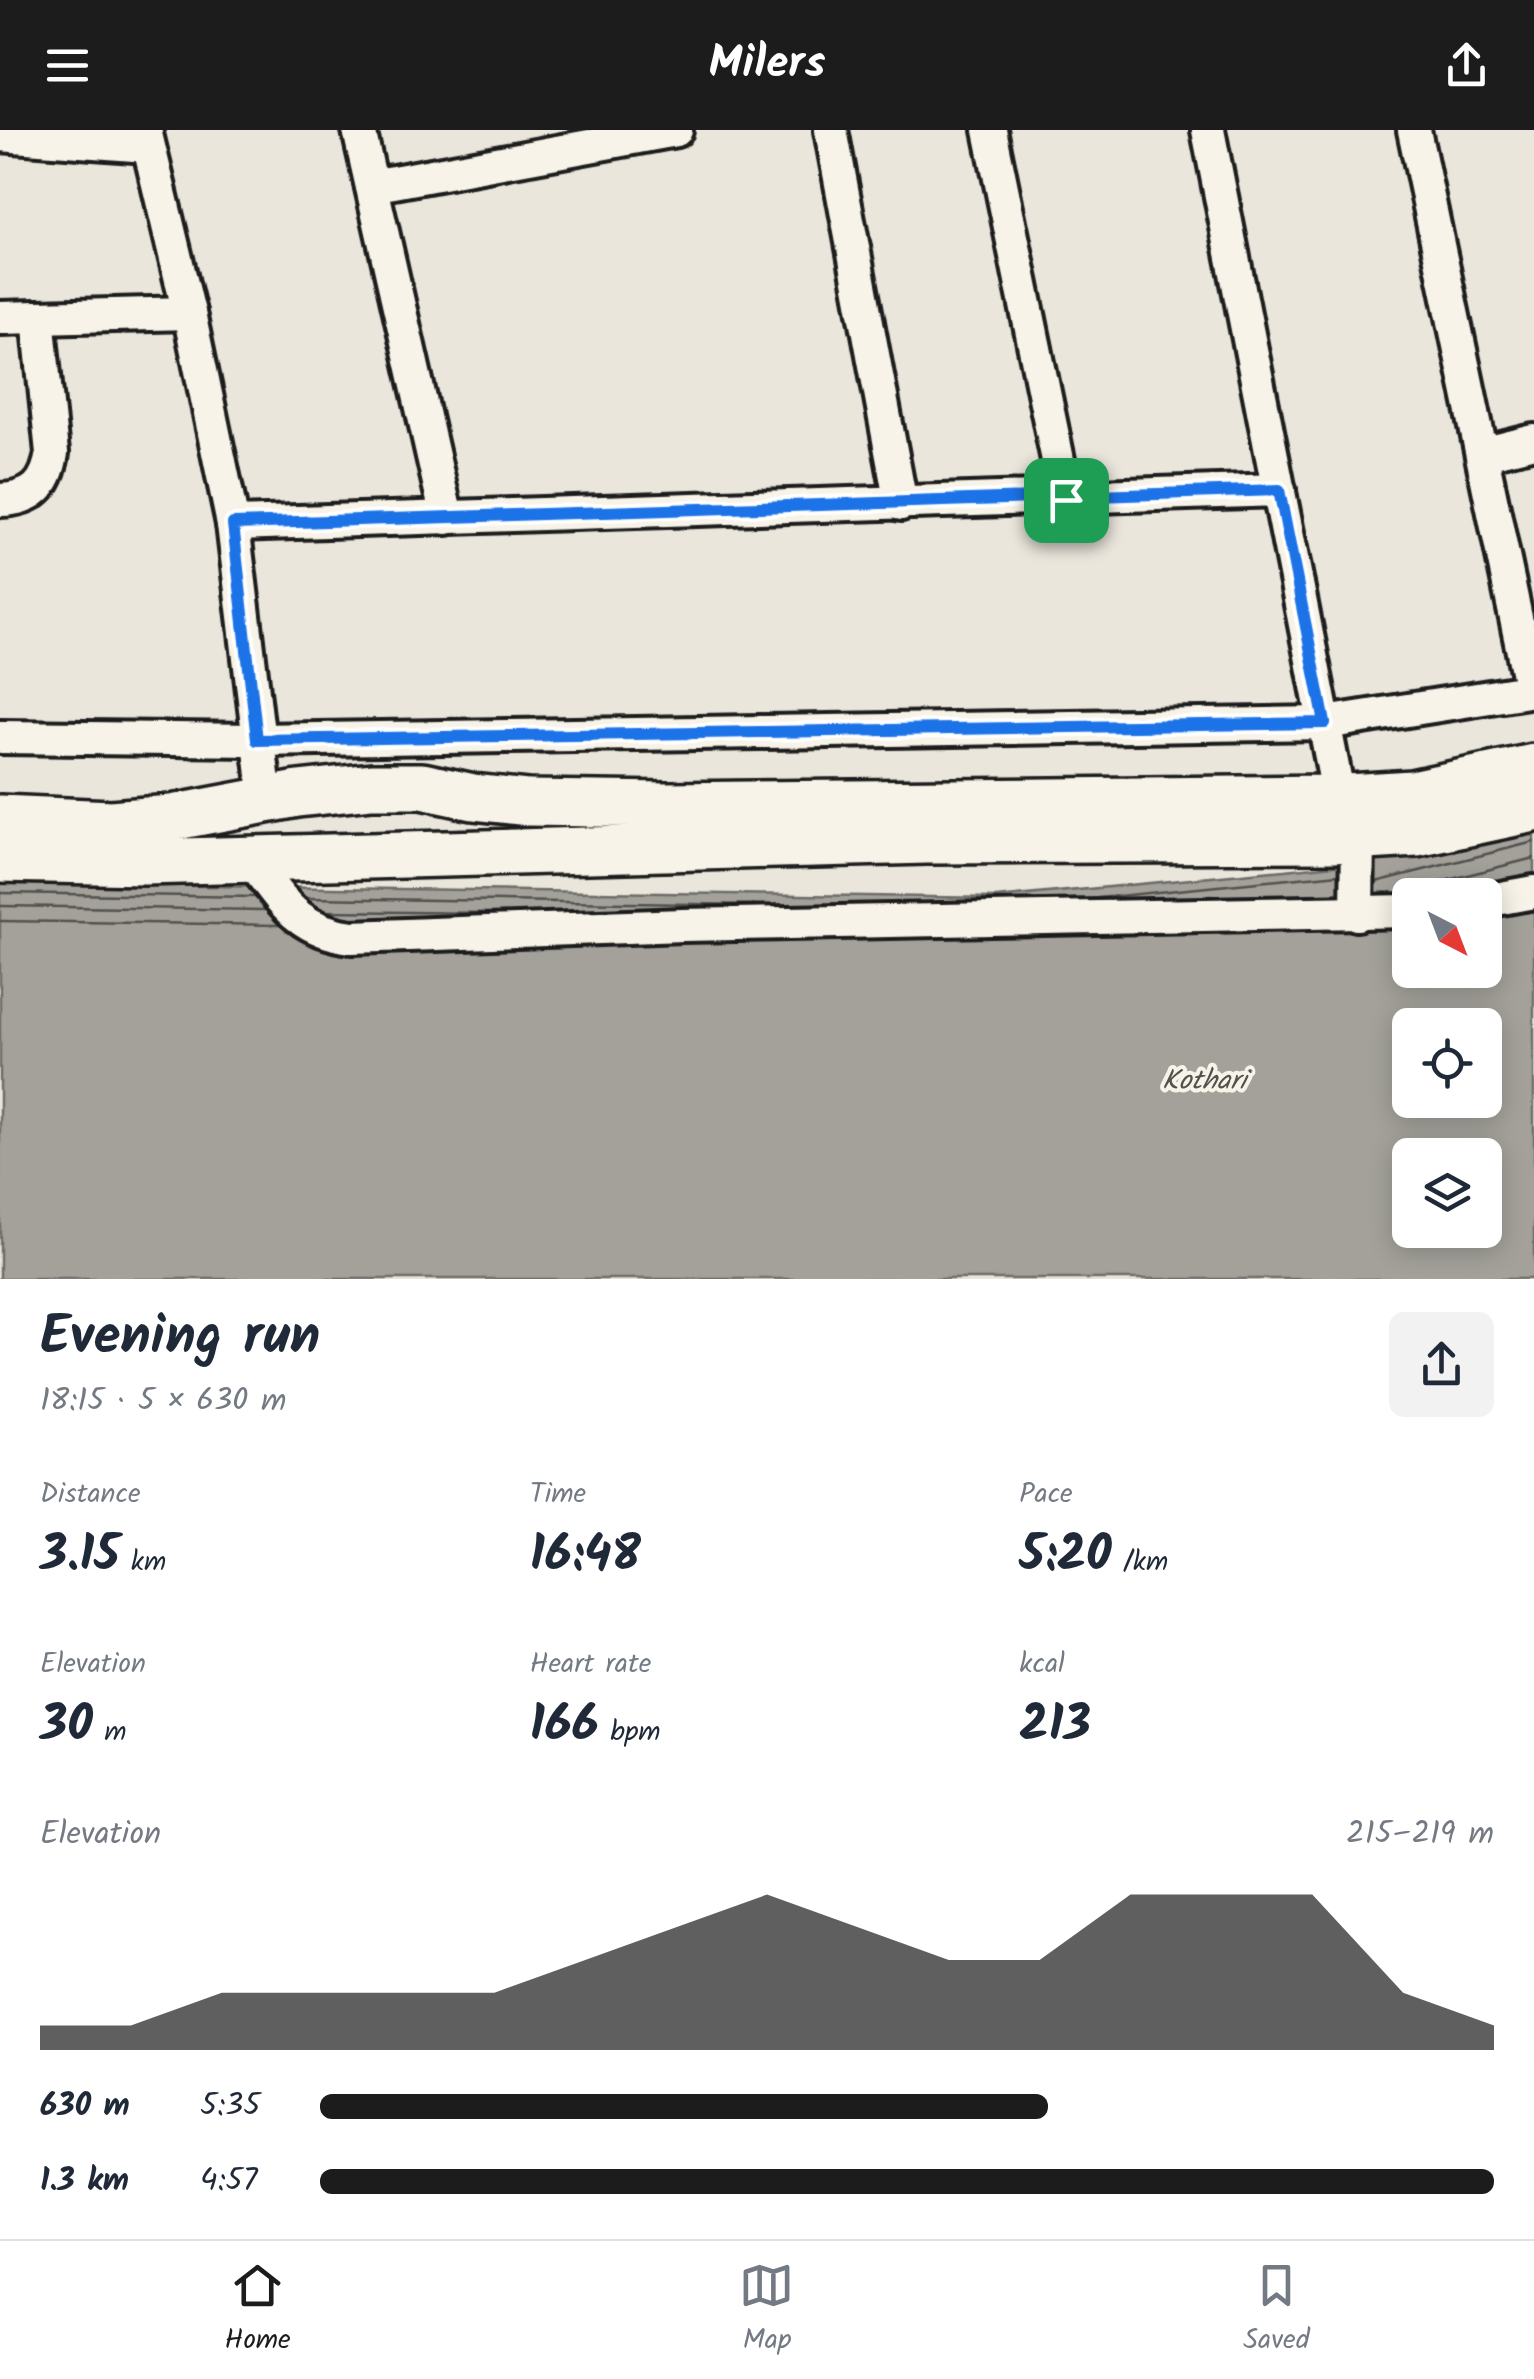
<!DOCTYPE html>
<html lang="en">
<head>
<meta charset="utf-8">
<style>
	:root { --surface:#fff; --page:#f2f2f3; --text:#1f2937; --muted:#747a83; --line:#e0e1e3; --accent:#1c1c1c }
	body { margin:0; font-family:Kalam,sans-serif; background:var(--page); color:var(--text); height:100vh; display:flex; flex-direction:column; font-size:38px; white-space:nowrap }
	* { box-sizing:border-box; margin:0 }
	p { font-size:32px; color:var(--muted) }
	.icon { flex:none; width:55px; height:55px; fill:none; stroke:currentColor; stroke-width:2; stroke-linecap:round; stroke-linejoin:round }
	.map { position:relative; height:1149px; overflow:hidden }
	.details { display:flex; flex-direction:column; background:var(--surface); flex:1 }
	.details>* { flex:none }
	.needle { width:65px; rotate:138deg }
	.tools { position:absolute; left:1392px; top:748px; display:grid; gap:20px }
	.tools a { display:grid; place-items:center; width:110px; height:110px; border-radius:15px; background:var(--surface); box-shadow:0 5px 25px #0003; font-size:50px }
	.pin { position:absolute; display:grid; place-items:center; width:85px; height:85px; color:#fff; margin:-42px; border-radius:20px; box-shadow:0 5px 15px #0006 }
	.round { display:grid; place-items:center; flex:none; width:105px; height:105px; border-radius:15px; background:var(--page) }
	.summary { display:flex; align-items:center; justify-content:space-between; height:170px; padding:0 40px }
	h1 { font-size:55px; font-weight:700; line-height:75px }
	.figures { display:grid; grid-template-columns:repeat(3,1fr); gap:15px; height:170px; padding:10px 40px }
	.figures div { display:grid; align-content:center }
	.figures b { font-size:50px; font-weight:700 }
	.figures small { font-size:28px; font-weight:400 }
	.figures p { font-size:28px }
	.chart { height:280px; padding:20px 40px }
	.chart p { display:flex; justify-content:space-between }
	.chart svg { width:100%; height:180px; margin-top:10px; fill:var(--accent); opacity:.7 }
	ul { padding:0 40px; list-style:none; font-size:32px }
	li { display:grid; grid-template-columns:160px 120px 1fr; align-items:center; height:75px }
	li i { height:25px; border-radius:12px; background:var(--accent) }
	header { display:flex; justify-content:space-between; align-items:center; height:130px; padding:0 40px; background:var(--accent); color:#fff; font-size:45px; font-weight:700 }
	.tab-bar { display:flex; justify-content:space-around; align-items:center; height:140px; border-top:2px solid var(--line); background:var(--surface); font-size:28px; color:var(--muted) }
	.tab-bar a { display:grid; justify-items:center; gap:5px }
	.tab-bar .selected { color:var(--accent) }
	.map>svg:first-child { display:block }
	.water { fill:#a3a19a; stroke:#6d6c68; stroke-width:2.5; fill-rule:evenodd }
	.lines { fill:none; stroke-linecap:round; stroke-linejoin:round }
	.shore { stroke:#52514e; stroke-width:2.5 }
	.minor-casing { stroke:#1c1c1c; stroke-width:40 }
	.secondary-casing { stroke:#1c1c1c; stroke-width:52 }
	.minor { stroke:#f7f3e8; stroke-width:32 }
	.secondary { stroke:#f7f3e8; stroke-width:45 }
	.route-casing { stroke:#fff; stroke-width:20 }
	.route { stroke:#1a73e8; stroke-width:12 }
	.labels { text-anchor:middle; stroke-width:8; stroke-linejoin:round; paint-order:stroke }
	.water-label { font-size:28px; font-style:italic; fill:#52514e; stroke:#f7f3e8 }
</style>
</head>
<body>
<header><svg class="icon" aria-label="menu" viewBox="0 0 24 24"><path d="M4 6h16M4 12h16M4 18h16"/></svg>Milers<svg class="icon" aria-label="share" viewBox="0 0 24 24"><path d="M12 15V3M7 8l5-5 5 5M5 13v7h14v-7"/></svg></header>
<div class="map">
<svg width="1534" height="1149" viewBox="0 0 1534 1149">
	<rect width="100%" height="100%" fill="#eae6dc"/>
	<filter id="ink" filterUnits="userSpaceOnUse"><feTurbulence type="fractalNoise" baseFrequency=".01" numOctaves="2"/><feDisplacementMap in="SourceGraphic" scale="20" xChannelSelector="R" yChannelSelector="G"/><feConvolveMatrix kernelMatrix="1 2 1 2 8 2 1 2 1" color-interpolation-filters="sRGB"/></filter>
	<g filter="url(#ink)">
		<!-- water -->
		<path class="water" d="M1534,689v460h-1534v-396l996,15 370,-36zM1410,765h75v75h-75zM1410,895h75v75h-75zM1410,1025h75v75h-75z"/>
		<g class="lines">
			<!-- shore -->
			<g class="shore">
				<path d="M1376,752l158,-40"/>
				<path d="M0,763l255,4"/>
				<path d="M1397,763l137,-35"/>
				<path d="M306,768l453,7"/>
				<path d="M1098,768l241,-24"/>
				<path d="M0,776l265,4"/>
				<path d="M325,781l166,2"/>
				<path d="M0,791l280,4"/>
			</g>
			<defs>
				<g id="minor">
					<path d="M145,0l44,183 44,211 33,276"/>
					<path d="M359,0l88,388"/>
					<path d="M831,0l70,374"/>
					<path d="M990,0l76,369"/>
					<path d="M1208,0l131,668"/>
					<path d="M1414,0l117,560"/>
					<path d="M0,5l148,11"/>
					<path d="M372,56l304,-56"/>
					<path d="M0,188l189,-5"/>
					<path d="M1482,324l52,-13"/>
					<path d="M0,370c33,-1 47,-15 52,-47l-14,-136"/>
					<path d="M233,394l1046,-34"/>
					<path d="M0,607l257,3 1068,-17 209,-33"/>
					<path d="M250,729c32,41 46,71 102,78l331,-12 727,-14"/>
					<path d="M1485,771l49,-9"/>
					<path d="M1357,784l1,-77"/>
				</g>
				<g id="secondary">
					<path d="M0,688l111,5 60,-5 127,-24 74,-8h50l51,11 55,6 140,2 664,-7 80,-5 122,-26"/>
					<path d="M0,729l144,3 783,-21 406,-2 84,-5 117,-25"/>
				</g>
			</defs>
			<!-- minor casing -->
			<use href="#minor" class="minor-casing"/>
			<!-- secondary casing -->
			<use href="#secondary" class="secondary-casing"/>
			<!-- minor -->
			<use href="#minor" class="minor"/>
			<!-- secondary -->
			<use href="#secondary" class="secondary"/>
		</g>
	</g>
	<g class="lines" filter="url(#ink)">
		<defs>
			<path id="route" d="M1279,360l46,233 -1068,17 -24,-216z"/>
		</defs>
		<!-- route casing -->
		<use href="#route" class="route-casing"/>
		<!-- route -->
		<use href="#route" class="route"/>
	</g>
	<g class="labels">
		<!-- water labels -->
		<g class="water-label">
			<text x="1204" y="959">Kothari</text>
		</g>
	</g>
</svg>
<div class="tools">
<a><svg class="needle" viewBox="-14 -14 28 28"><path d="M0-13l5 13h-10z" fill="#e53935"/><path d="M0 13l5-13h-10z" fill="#747a83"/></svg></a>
<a><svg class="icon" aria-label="locate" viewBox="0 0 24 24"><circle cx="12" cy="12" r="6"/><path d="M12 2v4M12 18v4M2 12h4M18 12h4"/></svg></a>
<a><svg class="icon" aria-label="layers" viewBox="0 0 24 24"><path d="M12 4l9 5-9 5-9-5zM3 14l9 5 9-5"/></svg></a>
</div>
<div class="pin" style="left:1066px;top:370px;background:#1e9e55"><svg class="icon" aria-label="arrive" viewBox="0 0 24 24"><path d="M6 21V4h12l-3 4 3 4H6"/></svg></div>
</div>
<section class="details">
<div class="summary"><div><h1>Evening run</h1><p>18:15 · 5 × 630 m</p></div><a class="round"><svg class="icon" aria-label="share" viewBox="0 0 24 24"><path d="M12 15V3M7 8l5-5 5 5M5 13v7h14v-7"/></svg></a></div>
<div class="figures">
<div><p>Distance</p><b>3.15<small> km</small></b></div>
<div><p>Time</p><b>16:48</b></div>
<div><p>Pace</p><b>5:20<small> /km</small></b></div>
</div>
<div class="figures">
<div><p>Elevation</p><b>30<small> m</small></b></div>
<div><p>Heart rate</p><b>166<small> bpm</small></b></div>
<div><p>kcal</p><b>213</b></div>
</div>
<div class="chart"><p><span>Elevation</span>215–219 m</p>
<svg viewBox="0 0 160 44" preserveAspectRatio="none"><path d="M0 44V38L10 38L20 30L30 30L40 30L50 30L60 22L70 14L80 6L90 14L100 22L110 22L120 6L130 6L140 6L150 30L160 38V44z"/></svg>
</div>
<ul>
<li><b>630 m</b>5:35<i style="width:62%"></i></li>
<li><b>1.3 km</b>4:57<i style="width:100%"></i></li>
</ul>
</section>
<nav class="tab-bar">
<a class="selected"><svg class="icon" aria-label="home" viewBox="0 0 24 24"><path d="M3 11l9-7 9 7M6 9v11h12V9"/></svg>Home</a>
<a><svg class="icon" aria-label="map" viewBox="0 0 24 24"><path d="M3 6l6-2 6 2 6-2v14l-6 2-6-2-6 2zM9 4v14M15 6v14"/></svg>Map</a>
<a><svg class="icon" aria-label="saved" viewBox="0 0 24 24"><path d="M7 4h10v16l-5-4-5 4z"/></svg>Saved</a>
</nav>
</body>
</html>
